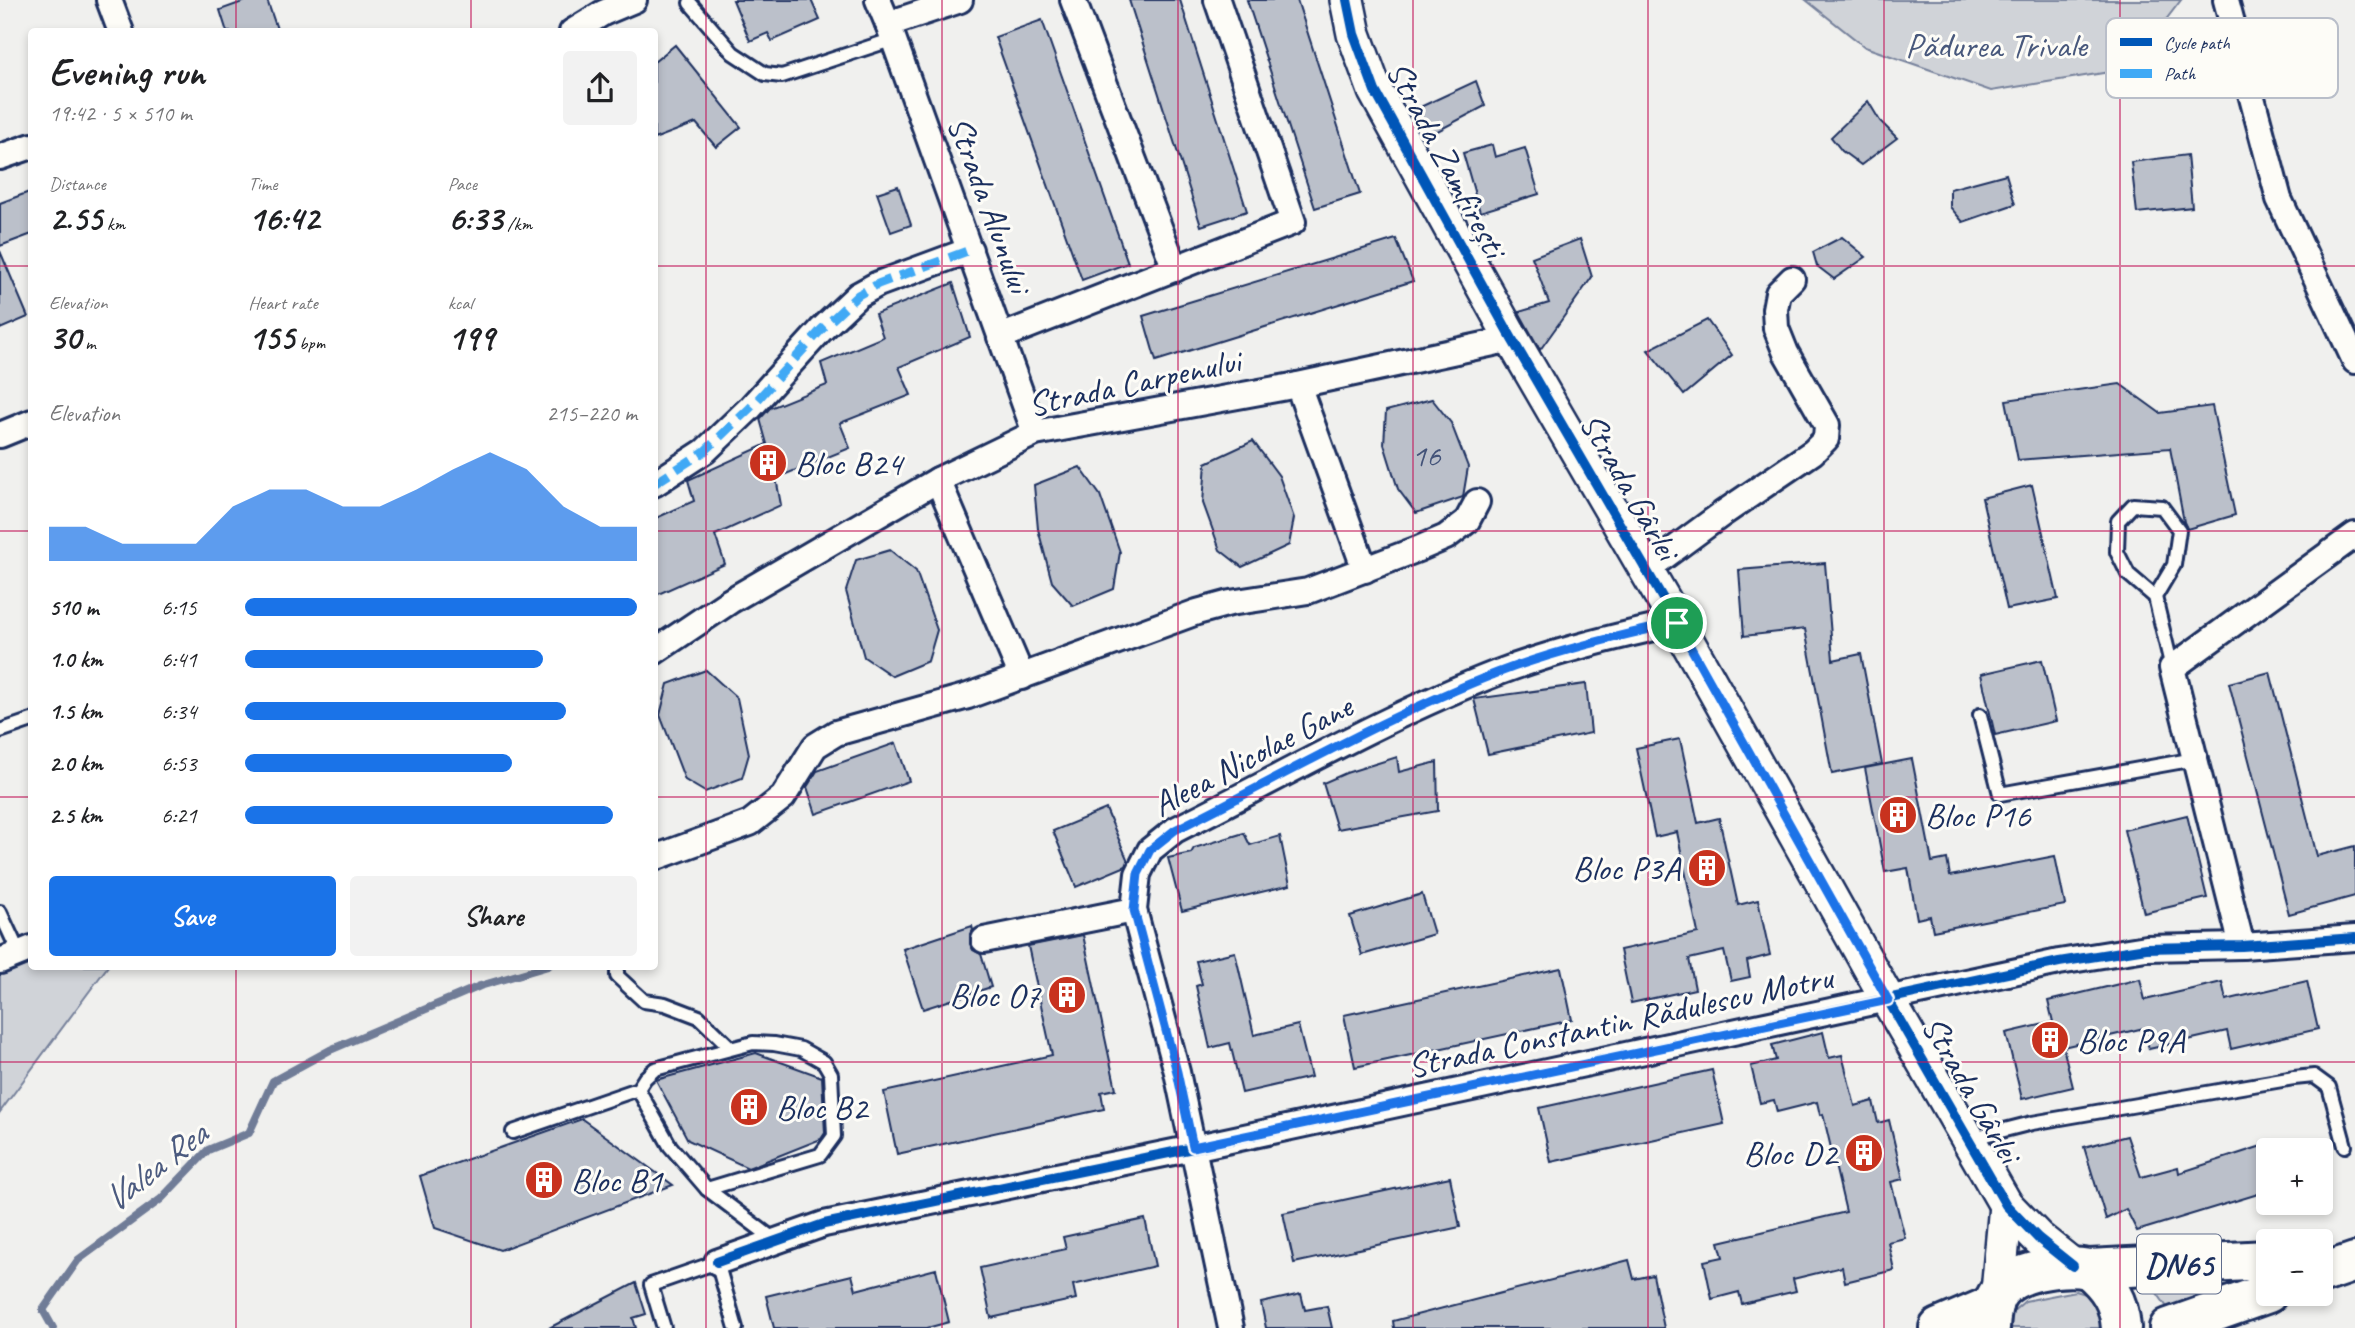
<!DOCTYPE html>
<html lang="en">
<head>
<meta charset="utf-8">
<style>
	:root { --surface:#fff; --page:#f2f2f2; --text:#202124; --muted:#757577; --accent:#1a73e8 }
	body { margin:0; font-family:Caveat,sans-serif; background:var(--page); color:var(--text); height:100vh; display:flex; flex-direction:column; font-size:26px; white-space:nowrap }
	* { box-sizing:border-box; margin:0 }
	p { font-size:23px; color:var(--muted) }
	.icon { flex:none; width:38px; height:38px; fill:none; stroke:currentColor; stroke-width:2; stroke-linecap:round; stroke-linejoin:round }
	.map { position:relative; flex:1; overflow:hidden }
	.sheet { position:absolute; left:28px; top:28px; width:630px; height:942px; display:flex; flex-direction:column; background:var(--surface); border-radius:7px; box-shadow:0 4px 10px #0003 }
	.sheet>* { flex:none }
	.tools { position:absolute; left:2256px; top:1138px; display:grid; gap:14px }
	.tools a { display:grid; place-items:center; width:77px; height:77px; border-radius:7px; background:var(--surface); box-shadow:0 4px 10px #0003; font-size:35px }
	.pin { position:absolute; display:grid; place-items:center; width:60px; height:60px; color:#fff; margin:-30px; border:4px solid #fff; border-radius:50%; box-shadow:0 2px 7px #0007 }
	.round { display:grid; place-items:center; flex:none; width:74px; height:74px; border-radius:7px; background:var(--page) }
	.overview { display:flex; align-items:center; justify-content:space-between; height:119px; padding:0 21px }
	h1 { font-size:38px; font-weight:800; line-height:52px }
	.figures { display:grid; grid-template-columns:repeat(3,1fr); gap:10px; height:119px; padding:7px 21px }
	.figures div { display:grid; align-content:center }
	.figures b { font-size:35px; font-weight:800 }
	.figures small { font-size:19px; font-weight:400 }
	.figures p { font-size:19px }
	.chart { height:196px; padding:14px 21px }
	.chart p { display:flex; justify-content:space-between }
	.chart svg { width:100%; height:126px; margin-top:7px; fill:var(--accent); opacity:.7 }
	.cta { display:flex; gap:14px; margin-top:auto; padding:14px 21px }
	.cta a { flex:1; height:80px; border-radius:7px; background:var(--accent); color:#fff; font-size:28px; font-weight:800; line-height:80px; text-align:center }
	.cta a+a { background:var(--page); color:var(--text) }
	ul { padding:0 21px; list-style:none; font-size:23px }
	li { display:grid; grid-template-columns:112px 84px 1fr; align-items:center; height:52px }
	li i { height:18px; border-radius:9px; background:var(--accent) }
	.map>svg:first-child { display:block }
	.green { fill:#d0d3d8; stroke:#76819b; stroke-width:2 }
	.lines { fill:none; stroke-linecap:round; stroke-linejoin:round }
	.stream { stroke:#6f7b97; stroke-width:8 }
	.building { fill:#bbc0ca; stroke:#1b2f5e; stroke-width:2 }
	.lane-casing { stroke:#1b2f5e; stroke-width:18 }
	.street-casing { stroke:#1b2f5e; stroke-width:30 }
	.secondary-casing { stroke:#1b2f5e; stroke-width:38 }
	.primary-casing { stroke:#1b2f5e; stroke-width:44 }
	.lane { stroke:#fdfcf7; stroke-width:12 }
	.street { stroke:#fdfcf7; stroke-width:24 }
	.secondary { stroke:#fdfcf7; stroke-width:33 }
	.primary { stroke:#fdfcf7; stroke-width:38 }
	.quiet { stroke:#3fa9f5; stroke-width:9; stroke-dasharray:18 9; stroke-linecap:butt }
	.cycleway-casing { stroke:#fdfcf7; stroke-width:15 }
	.cycleway { stroke:#0057b8; stroke-width:10 }
	.route-casing { stroke:#fff; stroke-width:14 }
	.route { stroke:#1a73e8; stroke-width:9 }
	.grid { fill:none; stroke:#c2185b; stroke-width:2; stroke-opacity:0.55 }
	.labels { text-anchor:middle; stroke-width:6; stroke-linejoin:round; paint-order:stroke }
	.number-label { font-size:32px; fill:#435379 }
	.shield { fill:#fdfcf7; stroke:#5f6c8c; stroke-width:2 }
	.shield-label { font-size:33px; font-weight:bold; fill:#1b2f5e }
	.park-label { font-size:35px; fill:#48587c; stroke:#fdfcf7 }
	.street-label { font-size:35px; fill:#1b2f5e; stroke:#fdfcf7 }
	.poi-label { font-size:35px; fill:#1b2f5e; stroke:#fdfcf7; text-anchor:start }
	.water-label { font-size:37px; font-style:italic; fill:#4c5b7f; stroke:#fdfcf7 }
	.key { fill:#fdfcf7; stroke:#b9bec9; stroke-width:2 }
	.key-label { font-size:19px; fill:#1b2f5e }
</style>
</head>
<body>
<div class="map">
<svg width="2355" height="1328" viewBox="0 0 2355 1328">
	<rect width="100%" height="100%" fill="#f0f0ee"/>
	<filter id="ink" filterUnits="userSpaceOnUse"><feTurbulence type="fractalNoise" baseFrequency=".0143" numOctaves="2"/><feDisplacementMap in="SourceGraphic" scale="14" xChannelSelector="R" yChannelSelector="G"/><feConvolveMatrix kernelMatrix="1 2 1 2 8 2 1 2 1" color-interpolation-filters="sRGB"/></filter>
	<g filter="url(#ink)">
		<!-- green -->
		<g class="green">
			<path d="M1806,0h375l-53,69 -137,22 -126,-44z"/>
			<path d="M31,958l1,8h76l-108,146v-141z"/>
			<path d="M2226,1289l-57,21 -12,-17z"/>
			<path d="M2076,1291l19,6 9,16 -3,15h-94l4,-15 14,-12z"/>
		</g>
		<g class="lines">
			<!-- stream -->
			<path class="stream" d="M53,1328l-10,-18 35,-50 83,-61 47,-49 41,-17 24,-52 57,-31 150,-64 68,-20"/>
		</g>
		<!-- building -->
		<g class="building">
			<path d="M248,0h19l11,32h-51l-7,-22z"/>
			<path d="M733,0h78l9,20 -48,21 -4,-8 -18,8z"/>
			<path d="M1129,0h51l67,211 -46,15z"/>
			<path d="M1247,0h50l63,194 -45,14z"/>
			<path d="M1042,20l86,243 -46,17 -87,-243z"/>
			<path d="M675,45l66,82 -25,20 -20,-24 -42,16v-77z"/>
			<path d="M1476,81l9,25 -53,28 -16,-25z"/>
			<path d="M1868,101l12,20 17,17 -36,27 -19,-14 -11,-14z"/>
			<path d="M1492,145l3,12 30,-9 14,46 -59,18 -17,-59z"/>
			<path d="M2187,155l5,52 -55,6 -6,-51z"/>
			<path d="M2006,174l9,30 -52,18 -13,-15v-18z"/>
			<path d="M898,186l13,39 -20,7 -14,-39z"/>
			<path d="M32,191v43l-32,12v-43z"/>
			<path d="M1842,237l24,20 -32,22 -17,-13 -4,-14z"/>
			<path d="M1396,239l17,42 -257,80 -13,-45z"/>
			<path d="M1580,239l12,38 -52,73 -21,-38 30,-9 -17,-46z"/>
			<path d="M0,251l28,66 -28,12z"/>
			<path d="M953,283l17,54 -71,30 12,28 -71,28 10,25 -74,30 5,27 -66,30 10,29 -71,32v-77l40,-18 -6,-21 79,-36 -7,-25 10,-11 57,-23 -6,-22 62,-26 -8,-23z"/>
			<path d="M1707,320l25,35 -48,40 -36,-45z"/>
			<path d="M2120,384l40,29 52,-7 23,109 -48,14 -3,-7 -14,-74 -152,12 -12,-60z"/>
			<path d="M1432,399l19,24 17,44 -5,30 -47,16 -18,-24 -14,-45 2,-33z"/>
			<path d="M1253,441l26,35 15,42 -5,27 -47,22 -22,-17 -17,-47 3,-40z"/>
			<path d="M1080,467l20,28 20,57 -6,37 -41,17 -21,-24 -14,-53 -4,-44z"/>
			<path d="M2032,485l26,114 -51,10 -25,-111z"/>
			<path d="M890,550l26,21 21,59 -9,31 -36,15 -28,-19 -18,-66 10,-31z"/>
			<path d="M1825,563l8,97 28,-6 21,110 -50,10 -27,-145 -61,7 -5,-66z"/>
			<path d="M2042,660l14,61 -61,14 -14,-61z"/>
			<path d="M706,670l31,28 12,56 -7,24 -37,14 -20,-12 -25,-65 8,-31z"/>
			<path d="M2270,672l47,184 38,-10v50l-66,18 -60,-231z"/>
			<path d="M1586,684l5,49 -103,21 -14,-55z"/>
			<path d="M1680,739l18,84 21,-5 19,87 20,-5 12,55 -23,6 3,16 -19,4 -7,-30 -35,8 6,30 -64,14 -11,-53 78,-17 -21,-101 -22,5 -19,-89z"/>
			<path d="M896,743l13,38 -93,33 -9,-27 10,-16z"/>
			<path d="M1397,757l2,15 38,-10 1,49 -101,18 -14,-46 23,-10z"/>
			<path d="M1912,759l20,103 15,-3 3,17 105,-20 10,49 -132,26 -3,-15 -13,3 -9,-51 -23,4 -20,-104z"/>
			<path d="M1106,809l22,52 -2,5 -50,21 -23,-56z"/>
			<path d="M2187,815l20,83 -63,15 -20,-83z"/>
			<path d="M1244,833l6,12 30,-9 10,49 -108,26 -14,-53 23,-5 3,-5z"/>
			<path d="M1422,894l12,40 -72,21 -12,-39z"/>
			<path d="M972,926l1,4 -3,6v8l3,6 8,4 10,33 -68,22 -20,-60z"/>
			<path d="M1083,935l33,154 -15,3 3,17 -207,45 -13,-62 168,-37 -24,-109z"/>
			<path d="M1235,952l19,83 44,-10 13,52 -69,16 -12,-50 -20,5 -14,-62 6,-2 -6,-23z"/>
			<path d="M1561,968l11,52 -217,47 -11,-52z"/>
			<path d="M2140,979l5,21 77,-18 4,18 81,-19 11,48 -87,20 -4,-18 -78,18 -5,-21 -81,19 10,40 -51,12 -16,-66 47,-11 -5,-21z"/>
			<path d="M1823,1032l6,26 13,-3 13,51 18,-5 5,22 11,-3 14,59 -12,3 14,56 -17,4 6,28 -49,12 -3,-15 -49,12 3,12 -54,13 -3,-12 -27,7 -8,-38 19,-4 -4,-15 127,-30 -23,-98 -3,1 -3,-13 -40,10 -3,-12 -14,3 -9,-37 25,-6 -4,-15z"/>
			<path d="M756,1053l66,24 3,56 -4,6 -73,29 -60,-28 -32,-60z"/>
			<path d="M1712,1070l12,54 -173,38 -12,-54z"/>
			<path d="M582,1119l91,66 -173,65 -65,-22 -15,-52z"/>
			<path d="M2127,1136l14,41 37,-10 1,6 89,-29v47l-131,40 -11,-22 -20,10 -22,-72z"/>
			<path d="M1450,1177l10,50 -166,36 -11,-50z"/>
			<path d="M1145,1219l10,47 -82,19 3,14 -85,19 -11,-50 86,-19 -3,-12z"/>
			<path d="M1629,1260l5,19 19,-4 11,53h-270l-1,-7z"/>
			<path d="M936,1269l13,53 -22,6h-153l-8,-32 86,-21 4,15z"/>
			<path d="M636,1283l10,31 -13,4 3,10h-87z"/>
			<path d="M1301,1294l4,16 22,-4 5,22h-66l-5,-25z"/>
		</g>
		<g class="lines">
			<defs>
				<g id="lane">
					<path d="M690,3l43,50 32,21 17,2 112,-37"/>
					<path d="M2155,597l19,-32 5,-35 -17,-23 -29,-2 -15,16 -1,31 11,22 27,23 17,71"/>
					<path d="M1980,715l20,79 195,-35"/>
					<path d="M0,731l32,-11"/>
					<path d="M0,912l19,41"/>
					<path d="M617,966v10l27,25 21,3 34,13 32,31"/>
					<path d="M638,1089l32,57 37,43 69,52"/>
					<path d="M513,1132l125,-43 7,-11 10,-9 98,-26 21,1 27,5 23,13 7,12 3,62 -14,19 -113,34"/>
					<path d="M1969,1139l63,-16 262,-45 20,-2 15,11 16,59"/>
					<path d="M664,1328l-13,-43 66,-23 19,66"/>
				</g>
				<g id="street">
					<path d="M109,0l12,32"/>
					<path d="M878,0l10,24 147,409"/>
					<path d="M1073,0l102,269"/>
					<path d="M2226,0l53,199 76,162"/>
					<path d="M888,24l72,-24"/>
					<path d="M572,32l31,-19 31,-13"/>
					<path d="M0,157l32,-11"/>
					<path d="M1000,337l293,-115 -76,-222"/>
					<path d="M1298,385l67,185"/>
					<path d="M0,435l32,-13"/>
					<path d="M938,480l84,197"/>
					<path d="M654,484l51,-33 45,-43 71,-78 37,-35 20,-11 92,-34"/>
					<path d="M1646,570l76,-56 91,-62 13,-13 1,-14 -41,-72 -10,-25 -1,-19 3,-16 14,-14"/>
					<path d="M654,652l76,-51 208,-121 97,-47 263,-48 214,-46"/>
					<path d="M654,858l96,-35 33,-26 32,-51 21,-13 132,-37 229,-84 33,-9 78,-12 110,-42 28,-12 21,-16 10,-19"/>
					<path d="M984,940l150,-30"/>
					<path d="M2242,946l-70,-278 183,-133"/>
					<path d="M0,961l32,-13"/>
					<path d="M717,1262l107,-38 369,-76 866,-186 87,-14 96,-2 113,-8"/>
					<path d="M1231,1328l-54,-256 -43,-162 4,-36 12,-24 25,-20c106,-53 211,-114 322,-157 58,-22 119,-37 180,-50"/>
				</g>
				<g id="secondary">
					<path d="M1347,0l7,34 21,57 137,248 165,284 211,377 118,205 32,33 35,28"/>
					<path d="M1998,1292l8,-87"/>
				</g>
				<g id="primary">
					<path d="M2089,1269c20,17 30,32 32,59"/>
					<path d="M2320,1274l35,-12"/>
					<path d="M1939,1328l54,-23"/>
					<path d="M1990,1328c1,-11 1,-23 7,-33 14,-25 67,-31 92,-26l179,-9"/>
					<path d="M2169,1328l99,-35"/>
				</g>
			</defs>
			<!-- lane casing -->
			<use href="#lane" class="lane-casing"/>
			<!-- street casing -->
			<use href="#street" class="street-casing"/>
			<!-- secondary casing -->
			<use href="#secondary" class="secondary-casing"/>
			<!-- primary casing -->
			<use href="#primary" class="primary-casing"/>
			<!-- lane -->
			<use href="#lane" class="lane"/>
			<!-- street -->
			<use href="#street" class="street"/>
			<!-- secondary -->
			<use href="#secondary" class="secondary"/>
			<!-- primary -->
			<use href="#primary" class="primary"/>
			<!-- quiet -->
			<path class="quiet" d="M654,484l51,-33 45,-43 71,-78 37,-35 20,-11 92,-34"/>
			<defs>
				<g id="cycleway">
					<path d="M1347,0l7,34 21,57 137,248 165,284 211,377 118,205 32,33 35,28"/>
					<path d="M717,1262l107,-38 369,-76 866,-186 87,-14 96,-2 113,-8"/>
				</g>
			</defs>
			<!-- cycleway casing -->
			<use href="#cycleway" class="cycleway-casing"/>
			<!-- cycleway -->
			<use href="#cycleway" class="cycleway"/>
		</g>
	</g>
	<g class="lines" filter="url(#ink)">
		<defs>
			<path id="route" d="M1677,623l211,377 -695,147 -16,-75 -43,-162 4,-36 12,-24 25,-20c106,-53 211,-114 322,-157 58,-22 119,-37 180,-50z"/>
		</defs>
		<!-- route casing -->
		<use href="#route" class="route-casing"/>
		<!-- route -->
		<use href="#route" class="route"/>
	</g>
	<!-- grid -->
	<path class="grid" d="M236,0v32M471,0v32M706,0v1328M942,0v1328M1178,0v1328M1413,0v1328M1648,0v1328M1884,0v1328M2120,0v1328M0,266h32M654,266h1701M0,531h32M654,531h1701M0,797h32M654,797h1701M236,966v362M471,966v362M0,1062h2355"/>
	<!-- icons -->
	<defs>
		<symbol id="building-disc" viewBox="-11 -11 22 22"><circle r="9.5" fill="#c8321e" stroke="#fdfcf7"/><path d="M-4-6H4V6H1V3H-1V6H-4ZM-2.5-4.3h1.7v1.8h-1.7ZM.8-4.3h1.7v1.8H.8ZM-2.5-1h1.7V.8h-1.7ZM.8-1h1.7V.8H.8Z" fill="#fff"/></symbol>
	</defs>
	<g fill-rule="evenodd">
		<use href="#building-disc" x="746" y="441" width="44" height="44"/>
		<use href="#building-disc" x="1876" y="793" width="44" height="44"/>
		<use href="#building-disc" x="1685" y="846" width="44" height="44"/>
		<use href="#building-disc" x="1045" y="973" width="44" height="44"/>
		<use href="#building-disc" x="2028" y="1018" width="44" height="44"/>
		<use href="#building-disc" x="727" y="1085" width="44" height="44"/>
		<use href="#building-disc" x="1842" y="1131" width="44" height="44"/>
		<use href="#building-disc" x="522" y="1158" width="44" height="44"/>
	</g>
	<g class="labels">
		<!-- number labels -->
		<g class="number-label">
			<text x="1426" y="466">16</text>
		</g>
		<!-- shield labels -->
		<rect class="shield" x="2137" y="1234.5" width="84" height="59" rx="5"/>
		<g class="shield-label">
			<text x="2179" y="1276">DN65</text>
		</g>
		<!-- park labels -->
		<g class="park-label">
			<text x="1996" y="57">Pădurea Trivale</text>
		</g>
		<!-- street labels -->
		<g class="street-label">
			<text transform="translate(1447 159) rotate(62)" y="12">Strada Zamfirești</text>
			<text transform="translate(990 204) rotate(70)" y="12">Strada Alunului</text>
			<text transform="translate(1134 382) rotate(-12)" y="12">Strada Carpenului</text>
			<text transform="translate(1630 486) rotate(60)" y="12">Strada Gârlei</text>
			<text transform="translate(1252 755) rotate(-28)" y="12">Aleea Nicolae Gane</text>
			<text transform="translate(1620 1021) rotate(-12)" y="12">Strada Constantin Rădulescu Motru</text>
			<text transform="translate(1972 1089) rotate(60)" y="12">Strada Gârlei</text>
		</g>
		<!-- poi labels -->
		<g class="poi-label">
			<text x="795" y="475">Bloc B24</text>
			<text x="1925" y="827">Bloc P16</text>
			<text x="1680" y="880" text-anchor="end">Bloc P3A</text>
			<text x="1040" y="1007" text-anchor="end">Bloc O7</text>
			<text x="2077" y="1052">Bloc P9A</text>
			<text x="776" y="1119">Bloc B2</text>
			<text x="1837" y="1165" text-anchor="end">Bloc D2</text>
			<text x="571" y="1192">Bloc B1</text>
		</g>
		<!-- water labels -->
		<g class="water-label">
			<text transform="translate(154 1166) rotate(-38)" y="13">Valea Rea</text>
		</g>
	</g>
	<!-- legend -->
	<rect x="2106" y="18" width="232" height="80" rx="10" class="key"/>
	<rect x="2120" y="38" width="32" height="8" fill="#0057b8"/>
	<rect x="2120" y="69" width="32" height="9" fill="#3fa9f5"/>
	<g class="key-label">
		<text x="2164" y="49">Cycle path</text>
		<text x="2164" y="80">Path</text>
	</g>
</svg>
<div class="tools">
<a>+</a>
<a>−</a>
</div>
<div class="pin" style="left:1677px;top:623px;background:#1e9e55"><svg class="icon" aria-label="arrive" viewBox="0 0 24 24"><path d="M6 21V4h12l-3 4 3 4H6"/></svg></div>
<section class="sheet">
<div class="overview"><div><h1>Evening run</h1><p>19:42 · 5 × 510 m</p></div><a class="round"><svg class="icon" aria-label="share" viewBox="0 0 24 24"><path d="M12 15V3M7 8l5-5 5 5M5 13v7h14v-7"/></svg></a></div>
<div class="figures">
<div><p>Distance</p><b>2.55<small> km</small></b></div>
<div><p>Time</p><b>16:42</b></div>
<div><p>Pace</p><b>6:33<small> /km</small></b></div>
</div>
<div class="figures">
<div><p>Elevation</p><b>30<small> m</small></b></div>
<div><p>Heart rate</p><b>155<small> bpm</small></b></div>
<div><p>kcal</p><b>199</b></div>
</div>
<div class="chart"><p><span>Elevation</span>215–220 m</p>
<svg viewBox="0 0 160 44" preserveAspectRatio="none"><path d="M0 44V32L10 32L20 38L30 38L40 38L50 25L60 19L70 19L80 25L90 25L100 19L110 12L120 6L130 12L140 25L150 32L160 32V44z"/></svg>
</div>
<ul>
<li><b>510 m</b>6:15<i style="width:100%"></i></li>
<li><b>1.0 km</b>6:41<i style="width:76%"></i></li>
<li><b>1.5 km</b>6:34<i style="width:82%"></i></li>
<li><b>2.0 km</b>6:53<i style="width:68%"></i></li>
<li><b>2.5 km</b>6:21<i style="width:94%"></i></li>
</ul>
<div class="cta"><a>Save</a><a>Share</a></div>
</section>
</div>
</body>
</html>
